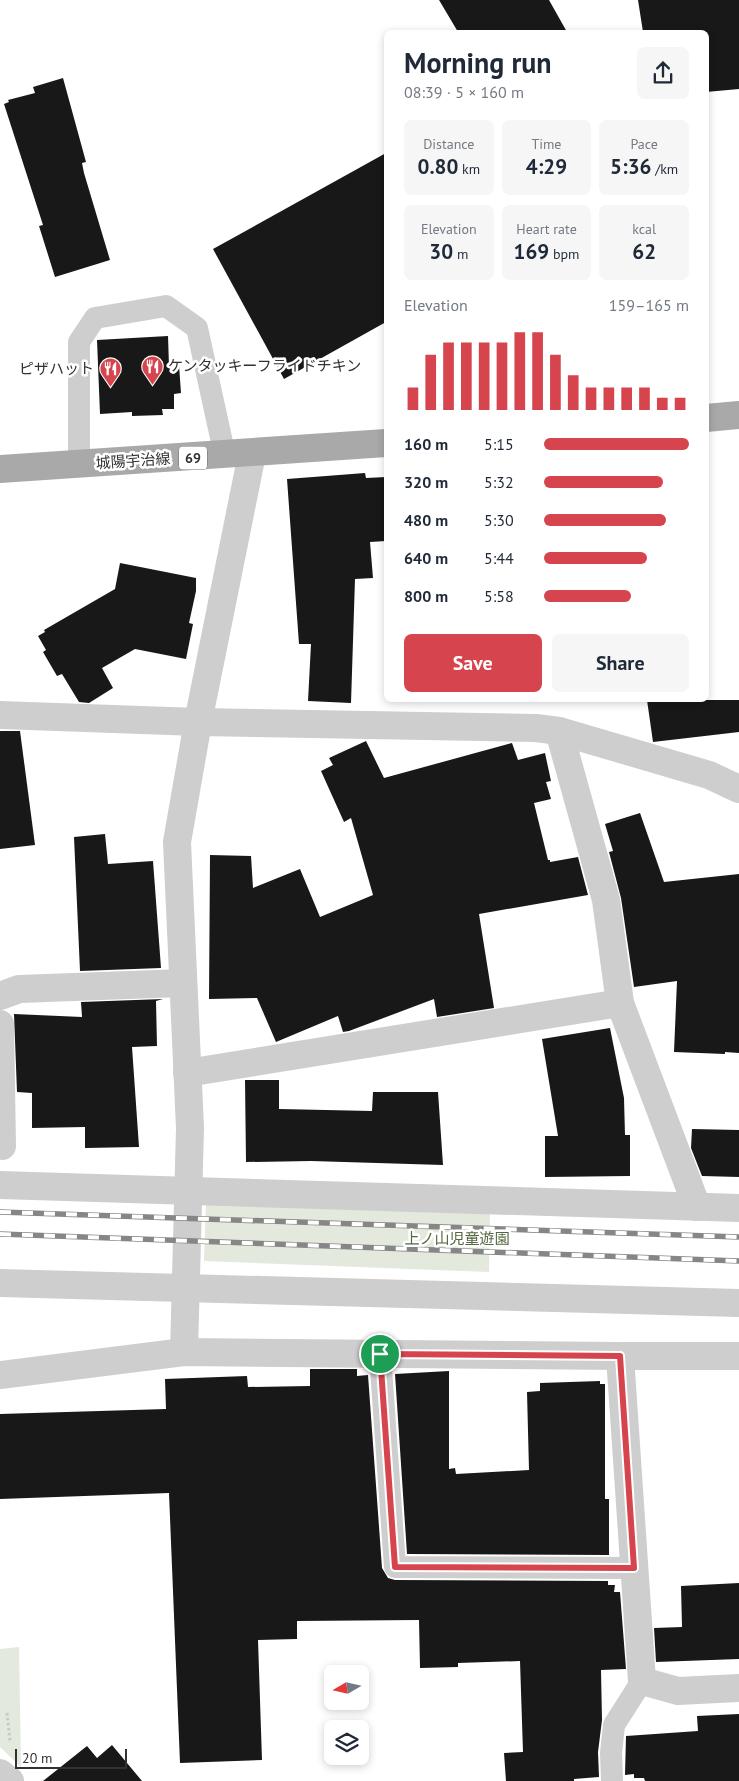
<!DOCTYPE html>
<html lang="en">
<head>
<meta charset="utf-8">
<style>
	:root { --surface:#fff; --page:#f6f6f7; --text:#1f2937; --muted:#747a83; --accent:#d6454e }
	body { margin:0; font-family:"PT Sans","Noto Sans JP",sans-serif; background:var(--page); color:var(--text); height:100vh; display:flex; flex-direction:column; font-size:19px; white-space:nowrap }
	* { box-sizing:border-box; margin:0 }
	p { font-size:16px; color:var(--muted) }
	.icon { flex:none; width:28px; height:28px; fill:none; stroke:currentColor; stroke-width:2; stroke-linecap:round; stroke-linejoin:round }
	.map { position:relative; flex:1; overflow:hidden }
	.sheet { position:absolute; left:384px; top:30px; width:325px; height:672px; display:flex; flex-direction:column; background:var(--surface); border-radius:8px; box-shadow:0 2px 8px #0003 }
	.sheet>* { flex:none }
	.needle { width:32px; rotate:261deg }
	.buttons { position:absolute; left:324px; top:1665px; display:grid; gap:10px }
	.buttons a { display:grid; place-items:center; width:45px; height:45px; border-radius:8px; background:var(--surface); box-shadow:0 2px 8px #0003; font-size:25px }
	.scale { position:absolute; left:15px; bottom:12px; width:112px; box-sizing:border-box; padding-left:5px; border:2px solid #313131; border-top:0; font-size:14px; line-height:18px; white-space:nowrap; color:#313131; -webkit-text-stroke:4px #fff; paint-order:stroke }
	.pin { position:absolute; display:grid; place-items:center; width:42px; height:42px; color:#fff; margin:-21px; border:2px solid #fff; border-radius:50%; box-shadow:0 1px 5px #0007 }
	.round { display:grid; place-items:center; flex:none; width:52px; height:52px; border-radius:8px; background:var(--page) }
	.headline { display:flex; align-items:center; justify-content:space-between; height:85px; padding:0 20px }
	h1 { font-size:28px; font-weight:600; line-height:38px }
	.figures { display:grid; grid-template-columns:repeat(3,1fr); gap:8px; height:85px; padding:5px 20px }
	.figures div { display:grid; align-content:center; border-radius:8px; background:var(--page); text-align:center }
	.figures b { font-size:21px; font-weight:600 }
	.figures small { font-size:14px; font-weight:400 }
	.figures p { font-size:14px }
	.chart { height:140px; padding:10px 20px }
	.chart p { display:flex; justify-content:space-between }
	.chart svg { width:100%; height:90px; margin-top:5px; stroke:var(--accent); stroke-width:6 }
	.primary-button { display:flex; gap:10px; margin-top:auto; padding:10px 20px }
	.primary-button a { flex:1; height:58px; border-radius:8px; background:var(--accent); color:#fff; font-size:20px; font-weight:600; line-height:58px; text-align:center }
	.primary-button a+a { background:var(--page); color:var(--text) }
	ul { padding:0 20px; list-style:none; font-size:16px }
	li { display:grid; grid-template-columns:80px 60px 1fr; align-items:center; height:38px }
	li i { height:12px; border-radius:6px; background:var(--accent) }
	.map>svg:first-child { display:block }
	.green { fill:#e3e9dd }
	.building { fill:#181818 }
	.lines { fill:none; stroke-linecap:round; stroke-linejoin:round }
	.path { stroke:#c8c8c8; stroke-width:3; stroke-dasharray:2.5 2.5; stroke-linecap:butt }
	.lane { stroke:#cecece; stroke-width:22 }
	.street { stroke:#cecece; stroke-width:28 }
	.primary { stroke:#a9a9a9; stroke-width:28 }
	.rail-casing { stroke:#868686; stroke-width:5.5 }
	.rail { stroke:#fff; stroke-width:4; stroke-dasharray:11; stroke-linecap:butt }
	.route-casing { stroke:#fff; stroke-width:10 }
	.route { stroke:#d6454e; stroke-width:6 }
	.labels { text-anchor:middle; stroke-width:5; stroke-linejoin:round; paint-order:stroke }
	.shield { fill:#fff; stroke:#6f6f6f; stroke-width:1 }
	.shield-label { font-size:14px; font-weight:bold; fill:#313131 }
	.poi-label { font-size:15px; fill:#313131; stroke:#fff; text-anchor:start }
	.street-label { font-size:15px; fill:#313131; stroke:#fff }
	.park-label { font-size:15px; fill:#546942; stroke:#fff }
</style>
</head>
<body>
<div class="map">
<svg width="739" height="1781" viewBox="0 0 739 1781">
	<rect width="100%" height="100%" fill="#fff"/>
	<!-- green -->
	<g class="green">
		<path d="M206,1201l284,8 -1,63 -285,-11z"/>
		<path d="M19,1647l2,120 -21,-20v-98z"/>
	</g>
	<!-- building -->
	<g class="building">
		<path d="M439,0h110l18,32h-109z"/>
		<path d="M638,0h101v89l-33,3v-60h-63z"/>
		<path d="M63,78l23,84 -4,1 2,10 26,87 -55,17 -16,-51 4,-1 -39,-121 5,-2 -1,-2 27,-7 -2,-6z"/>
		<path d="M386,153v169l-102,57 -71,-130z"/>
		<path d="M168,336l1,30 10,-1 2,28 -7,1v15h-12l1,6 -31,1v-4l-32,2 -3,-74z"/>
		<path d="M365,473l1,5 20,-1v64l-16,1 3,36 -18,1 -4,124 -43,-2 3,-57h-12l-12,-165z"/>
		<path d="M120,563l76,15v13l-7,32 4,1 -7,35 -51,-10 -33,19 11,20 -24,15 -10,-1 -17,-28 -5,2 -14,-24 3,-2 -8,-14 7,-4 -1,-2 71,-41z"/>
		<path d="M647,700h92v32l-86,10z"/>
		<path d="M0,731h20l15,114 -35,4z"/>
		<path d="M366,741l18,37 128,-35 6,17 27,-7 6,28 -5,1 5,17 -17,4 14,57h2v2l28,-5 10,38 -109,19 15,94 -57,9 -3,-18 -85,32 -6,1 -5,-16 -62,26 -19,-44 -48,1 1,-144 41,1 2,32 47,-19 20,48 53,-22 -22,-77 -7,4 -23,-51 12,-6 -4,-7z"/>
		<path d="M640,813l24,69 75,-8v179l-14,-1v2l-51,-2 3,-71 -43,6 -13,-89 -12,-46 4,-1 -8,-27z"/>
		<path d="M105,834l3,30 45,-3 8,107 -81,3 -6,-134z"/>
		<path d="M163,999l-7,2 1,45 -25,1 7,100 -54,1v-21l-53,1v-35l-15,-1 -3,-78 68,3 -1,-15z"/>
		<path d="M610,1028l14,70 1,37h5v41l-85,1v-41h13l-16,-97z"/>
		<path d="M245,1080h34v29l93,2 1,-19h65l5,73 -132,-4 -65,1z"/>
		<path d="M692,1129l47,1v47l-37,-1 -11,-28z"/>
		<path d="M310,1369h47v7l11,-1 14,193 6,10 7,2 213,1v4h7l-1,7h6l6,77 -25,1 1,50 -4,32 1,25 -25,2v2h-68l-2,-28 19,-1 -3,-91 -62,2v4l-38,1 -1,-48 -122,1v18l-39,1 4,120 -82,3 -11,-270 -169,6v-85l166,-5 -1,-30 82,-3 1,11 62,-1z"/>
		<path d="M449,1371v98l6,-1 1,6 73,-4 -2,-78 13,-1v-8l60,-2v3h5v115h4v56l-202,-1 -12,-180z"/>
		<path d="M739,1583v76l-83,3 -2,-34 28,-1 -1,-41z"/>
		<path d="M739,1714v67h-94l-1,-3h-10v-4l-9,1 1,-39 72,-5 -1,-15z"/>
		<path d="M112,1745l30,36h-99l44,-35 10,12z"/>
	</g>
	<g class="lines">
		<!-- path -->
		<path class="path" d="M7,1713l3,28"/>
		<!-- lane -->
		<g class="lane">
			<path d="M79,465v-123l16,-24 71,-12 31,22 28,128"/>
			<path d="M380,1354l15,213 239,1"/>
			<path d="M612,1781l-1,-28 3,-28 28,-44"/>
		</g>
		<!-- street -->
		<g class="street">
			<path d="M0,715l198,7 338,6 23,3 150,44 30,14"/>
			<path d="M559,731l47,169 14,103 77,204"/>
			<path d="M0,996l19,-7 164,-6"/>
			<path d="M0,1024l2,122"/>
			<path d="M187,1073l433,-70"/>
			<path d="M0,1185l739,23"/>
			<path d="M0,1283l739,20"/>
			<path d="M184,1352l6,-224 -13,-286 21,-120 54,-268"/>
			<path d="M620,1356h119"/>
			<path d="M0,1375l184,-23 436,4 22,325 36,10 61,-3"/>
			<path d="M0,1773l10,8"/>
		</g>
		<!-- primary -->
		<g class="primary">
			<path d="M706,418l33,-3"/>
			<path d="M0,469l386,-26"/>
		</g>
		<defs>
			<g id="rail">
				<path d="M0,1212l739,25"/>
				<path d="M0,1234l739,27"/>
			</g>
		</defs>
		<!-- rail casing -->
		<use href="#rail" class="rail-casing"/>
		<!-- rail -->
		<use href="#rail" class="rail"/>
	</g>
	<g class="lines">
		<defs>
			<path id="route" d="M380,1354l240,2 14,212 -239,-1z"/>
		</defs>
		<!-- route casing -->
		<use href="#route" class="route-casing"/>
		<!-- route -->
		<use href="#route" class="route"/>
	</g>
	<!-- icons -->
	<defs>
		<symbol id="restaurant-pin" viewBox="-11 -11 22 30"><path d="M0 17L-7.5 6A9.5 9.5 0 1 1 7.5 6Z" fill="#d6454e" stroke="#fff"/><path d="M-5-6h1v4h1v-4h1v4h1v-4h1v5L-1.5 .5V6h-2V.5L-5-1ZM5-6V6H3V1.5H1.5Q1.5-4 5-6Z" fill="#fff"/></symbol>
	</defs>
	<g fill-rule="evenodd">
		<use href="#restaurant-pin" x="140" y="354" width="25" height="34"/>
		<use href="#restaurant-pin" x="98" y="356" width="25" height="34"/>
	</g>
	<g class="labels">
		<!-- shield labels -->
		<rect class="shield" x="179" y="446.5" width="28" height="23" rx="4"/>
		<g class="shield-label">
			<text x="193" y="463">69</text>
		</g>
		<!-- poi labels -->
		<g class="poi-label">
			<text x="168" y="371">ケンタッキーフライドチキン</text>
			<text x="94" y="374" text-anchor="end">ピザハット</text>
		</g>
		<!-- street labels -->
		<g class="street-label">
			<text transform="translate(133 461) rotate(-4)" y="5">城陽宇治線</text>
		</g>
		<!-- park labels -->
		<g class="park-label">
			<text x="457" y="1244">上ノ山児童遊園</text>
		</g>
	</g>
</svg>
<div class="buttons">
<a><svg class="needle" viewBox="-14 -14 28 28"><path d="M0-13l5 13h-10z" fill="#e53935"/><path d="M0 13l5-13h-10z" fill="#747a83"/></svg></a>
<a><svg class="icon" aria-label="layers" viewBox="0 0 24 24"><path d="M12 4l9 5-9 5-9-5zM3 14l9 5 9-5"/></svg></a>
</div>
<div class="scale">20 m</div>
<div class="pin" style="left:380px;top:1354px;background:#1e9e55"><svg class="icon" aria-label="arrive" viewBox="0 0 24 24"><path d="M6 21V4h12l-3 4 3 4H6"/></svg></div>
<section class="sheet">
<div class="headline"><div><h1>Morning run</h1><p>08:39 · 5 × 160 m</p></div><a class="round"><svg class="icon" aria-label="share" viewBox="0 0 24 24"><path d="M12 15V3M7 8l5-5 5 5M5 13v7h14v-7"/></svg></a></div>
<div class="figures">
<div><p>Distance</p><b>0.80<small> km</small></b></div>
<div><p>Time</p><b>4:29</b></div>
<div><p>Pace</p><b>5:36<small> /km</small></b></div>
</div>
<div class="figures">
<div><p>Elevation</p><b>30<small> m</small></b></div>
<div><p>Heart rate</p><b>169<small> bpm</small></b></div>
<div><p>kcal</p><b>62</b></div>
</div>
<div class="chart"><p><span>Elevation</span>159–165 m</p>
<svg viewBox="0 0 160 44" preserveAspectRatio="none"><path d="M5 44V33M15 44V17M25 44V11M35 44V11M45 44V11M55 44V11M65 44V6M75 44V6M85 44V17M95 44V27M105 44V33M115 44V33M125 44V33M135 44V33M145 44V38M155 44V38"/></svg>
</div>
<ul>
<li><b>160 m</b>5:15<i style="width:100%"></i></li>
<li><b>320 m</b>5:32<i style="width:82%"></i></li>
<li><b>480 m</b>5:30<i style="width:84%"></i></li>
<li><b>640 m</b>5:44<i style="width:71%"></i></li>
<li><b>800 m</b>5:58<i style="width:60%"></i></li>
</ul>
<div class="primary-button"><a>Save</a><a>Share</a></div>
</section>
</div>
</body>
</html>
